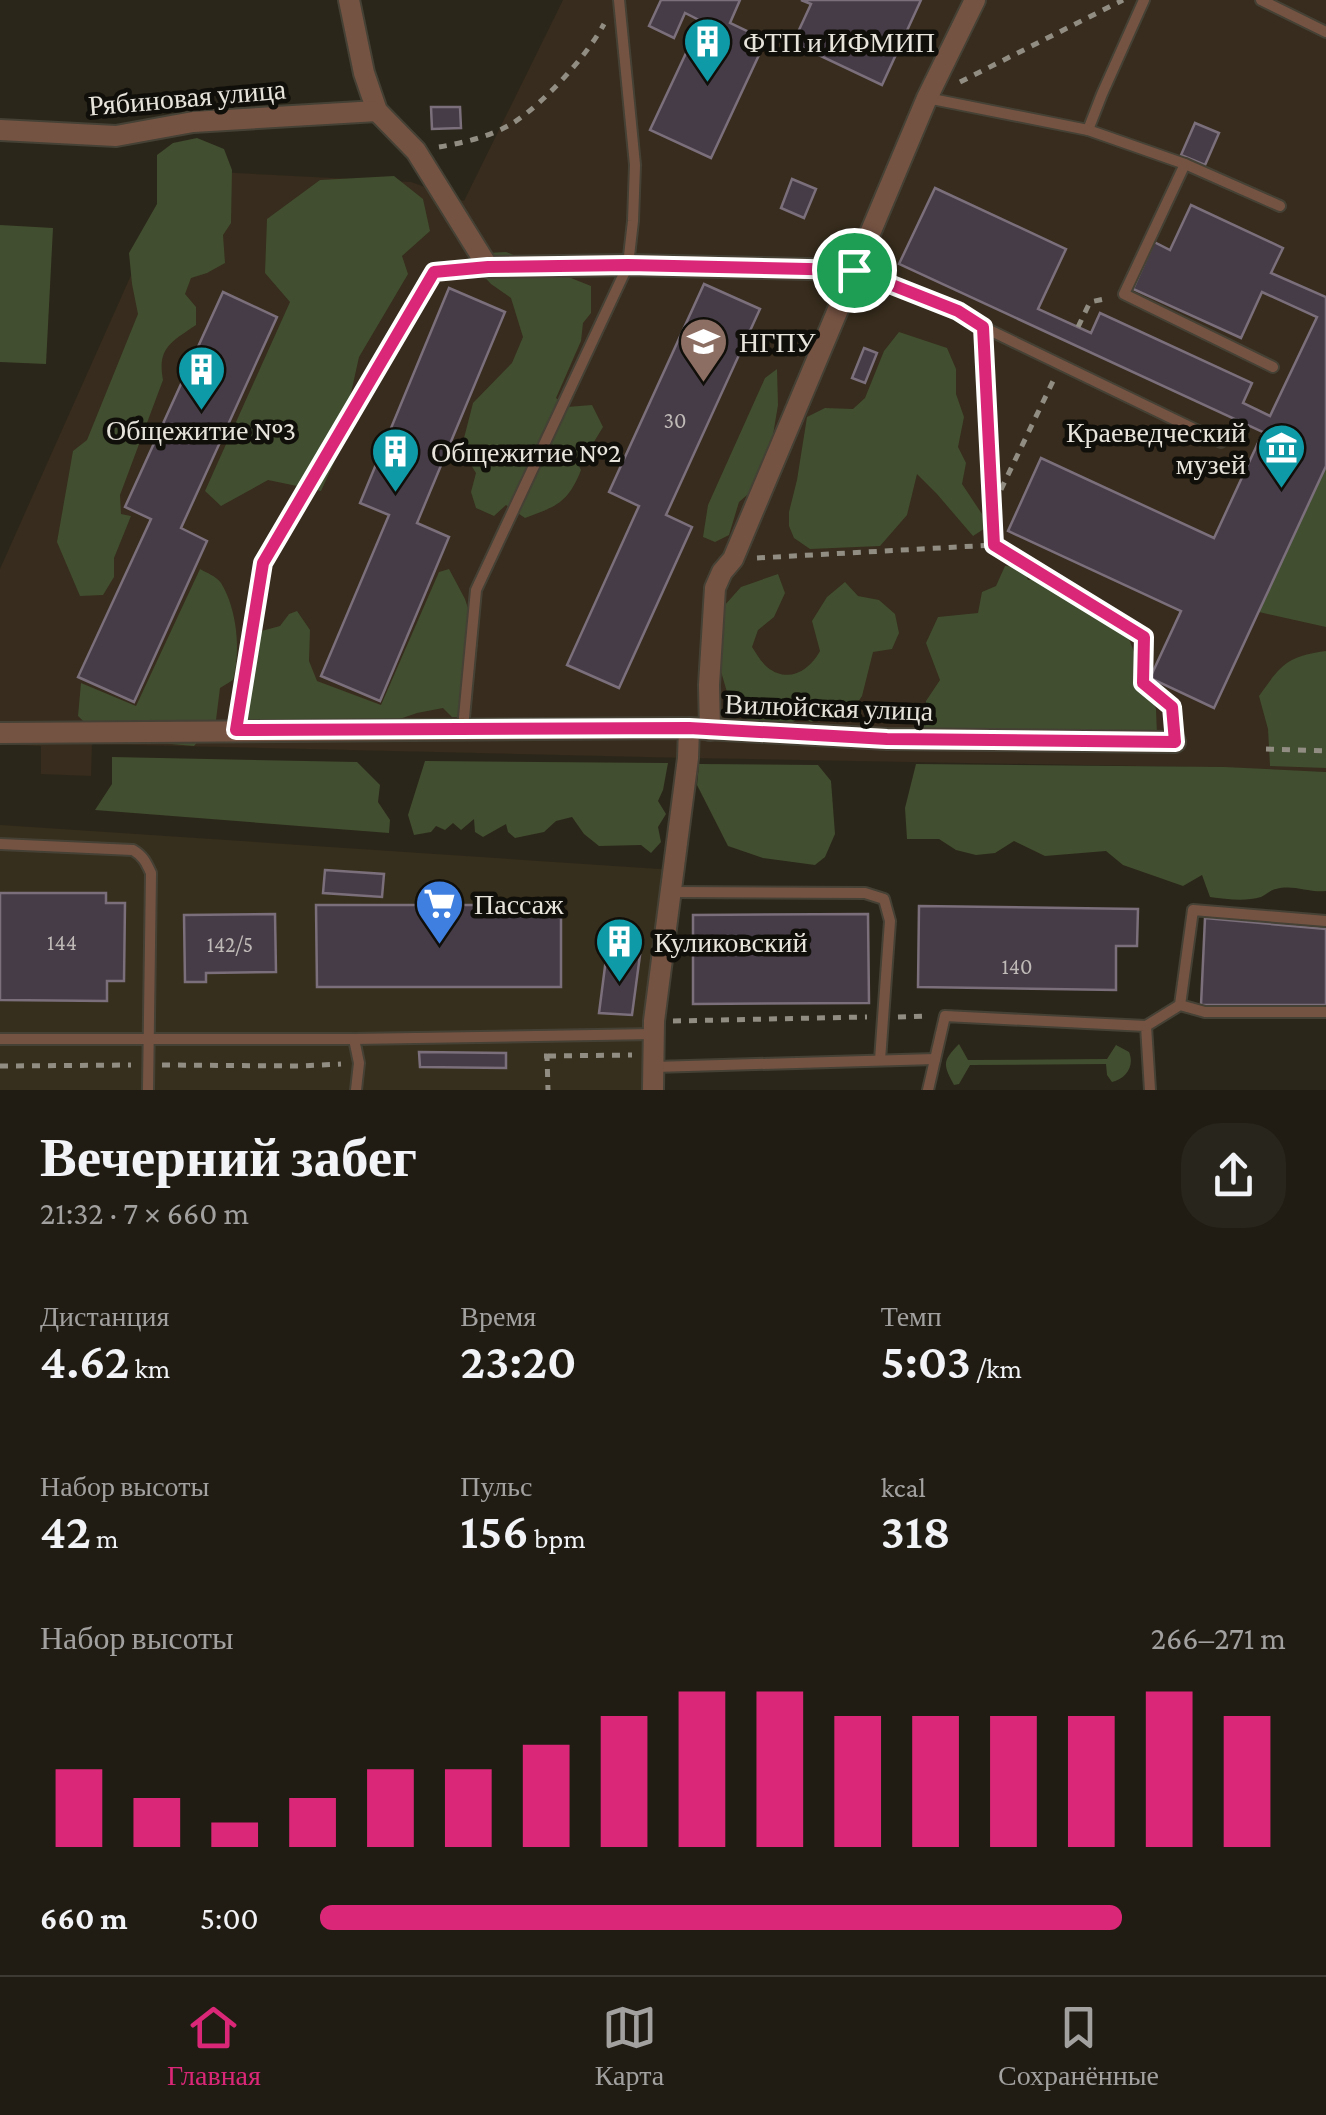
<!DOCTYPE html>
<html lang="ru">
<head>
<meta charset="utf-8">
<style>
	:root { --surface:#201c14; --page:#28251d; --text:#f1f3f6; --muted:#a2a1a0; --line:#3d3a34; --accent:#db2777 }
	body { margin:0; font-family:"Crimson Pro",serif; background:var(--page); color:var(--text); height:100vh; display:flex; flex-direction:column; font-size:38px; white-space:nowrap }
	* { box-sizing:border-box; margin:0 }
	p { font-size:32px; color:var(--muted) }
	.icon { flex:none; width:55px; height:55px; fill:none; stroke:currentColor; stroke-width:2; stroke-linecap:round; stroke-linejoin:round }
	.map { position:relative; height:1090px; overflow:hidden }
	.side { display:flex; flex-direction:column; background:var(--surface); flex:1 }
	.side>* { flex:none }
	.pin { position:absolute; display:grid; place-items:center; width:85px; height:85px; color:#fff; margin:-42px; border:5px solid #fff; border-radius:50%; box-shadow:0 2px 10px #0007 }
	.round { display:grid; place-items:center; flex:none; width:105px; height:105px; border-radius:40px; background:var(--page) }
	.headline { display:flex; align-items:center; justify-content:space-between; height:170px; padding:0 40px }
	h1 { font-size:55px; font-weight:600; line-height:75px }
	.figures { display:grid; grid-template-columns:repeat(3,1fr); gap:15px; height:170px; padding:10px 40px }
	.figures div { display:grid; align-content:center }
	.figures b { font-size:50px; font-weight:600 }
	.figures small { font-size:28px; font-weight:400 }
	.figures p { font-size:28px }
	.chart { height:280px; padding:20px 40px }
	.chart p { display:flex; justify-content:space-between }
	.chart svg { width:100%; height:180px; margin-top:10px; stroke:var(--accent); stroke-width:6 }
	ul { padding:0 40px; list-style:none; font-size:32px }
	li { display:grid; grid-template-columns:160px 120px 1fr; align-items:center; height:75px }
	li i { height:25px; border-radius:12px; background:var(--accent) }
	.dock { display:flex; justify-content:space-around; align-items:center; height:140px; border-top:2px solid var(--line); background:var(--surface); font-size:28px; color:var(--muted) }
	.dock a { display:grid; justify-items:center; gap:5px }
	.dock .active { color:var(--accent) }
	.map>svg:first-child { display:block }
	.built { fill:#372f1d }
	.education { fill:#372c1d }
	.green { fill:#414e2f }
	.building { fill:#463c47; stroke:#7a6f7b; stroke-width:2.5 }
	.lines { fill:none; stroke-linecap:round; stroke-linejoin:round }
	.lane-casing { stroke:#454135; stroke-width:14 }
	.street-casing { stroke:#454135; stroke-width:24 }
	.path { stroke:#918d83; stroke-width:5; stroke-dasharray:8 8; stroke-linecap:butt }
	.lane { stroke:#755343; stroke-width:10 }
	.street { stroke:#755343; stroke-width:20 }
	.route-casing { stroke:#fff; stroke-width:20 }
	.route { stroke:#db2777; stroke-width:12 }
	.labels { text-anchor:middle; stroke-width:9; stroke-linejoin:round; paint-order:stroke }
	.number-label { font-size:22px; fill:#bfbab7 }
	.poi-label { font-size:28px; fill:#e7e4dc; stroke:#110f0a; text-anchor:start }
	.street-label { font-size:28px; fill:#e7e4dc; stroke:#110f0a }
</style>
</head>
<body>
<div class="map">
<svg width="1326" height="1090" viewBox="0 0 1326 1090">
	<rect width="100%" height="100%" fill="#2b261a"/>
	<!-- built -->
	<path class="built" d="M0,825l674,45 -21,220h-653z"/>
	<!-- education -->
	<path class="education" d="M563,0h763v772l-135,-5 -503,-9 -596,-14 -1,32 -50,-2v-28l-41,-2v-175l178,-399 233,12 53,19z"/>
	<!-- green -->
	<g class="green">
		<path d="M197,138l27,11 8,21 -1,53 -8,12 2,28 -18,10 -16,5 -6,16 11,13v18c-25,17 -39,23 -33,55l-43,115 1,19 10,2 -17,42v19l-11,18 -23,1 -23,-54 16,-91 14,-11 51,-126 -6,-30 -3,-31 28,-49v-49l16,-12z"/>
		<path d="M394,176l29,23 7,32 -28,25 6,18 -49,83 -22,99 -16,35 -53,-11 -47,26 -16,-15 85,-189 -25,-29 2,-54 53,-39z"/>
		<path d="M0,225l53,3 -7,136 -46,-2z"/>
		<path d="M506,252l85,34v27l-8,10 -2,18 -25,57 11,9 25,-2 11,22 -14,23 -14,8 6,12c-13,33 -24,36 -56,48l-19,-13 -12,11 -18,-8 -5,-16 5,-19 -8,-13 -4,-22 9,-35 39,-40 11,-26 -12,-39 -20,-14 -15,-16 10,-15z"/>
		<path d="M899,332l48,16 9,21v25l8,23 -6,30 8,16 -4,21 20,30 5,13 -14,9 -36,-42 -20,-20 -10,41 -27,31 -70,3 -16,-11 -5,-12v-14l8,-32 10,-63 18,-9 28,1 12,-11 19,-47z"/>
		<path d="M777,369l1,36 -6,36 -18,48 -15,13 -10,33 -14,7 -12,-5 5,-32 57,-127z"/>
		<path d="M1326,466v161l-67,-15z"/>
		<path d="M1005,566l17,1 6,13 22,-3 26,20 9,-1 15,14 19,3 37,96 1,26 -250,-2 19,-9v-23l14,-21 -14,-37 12,-26 40,-4 4,-21 14,-6z"/>
		<path d="M200,569c7,4 16,7 21,14 16,26 20,68 12,97l-13,8 -4,32 -22,26 -93,-8 -23,-22 3,-33 55,23z"/>
		<path d="M449,569l16,30 13,40 -8,78h-18l-9,-9 -26,5 -29,10 -145,2 3,-90 34,-9 9,-12 8,-3 13,19 -1,31 8,20 64,24 58,-133z"/>
		<path d="M778,574l7,19 -11,24 -16,13 -6,17c4,6 9,15 15,20 21,17 42,4 53,-16l-8,-30 15,-24 18,-15 13,14 21,4 16,14 4,19 -7,16 -19,3 -11,44 -10,15 -24,-6 -16,17 -14,-4 -15,12 -31,-7 -21,-17 -13,-45 -1,-25 7,-30 17,-19z"/>
		<path d="M1326,651v117l-56,-2 -2,-37 -9,-33c22,-31 28,-40 67,-45z"/>
		<path d="M112,757l245,5 23,23 -2,17 12,18 -1,13 -294,-23 17,-26z"/>
		<path d="M425,761l243,2 -5,27 -5,11 8,13 -8,13 3,15 -10,11 -10,-8 -42,1 -15,-12 -12,-17 -16,4 -12,11 -29,6 -7,-6 -2,-8 -23,13 -8,-5 -1,-13 -13,11 -8,-7 -8,7 -9,-4 -5,6 -17,3 -6,-20z"/>
		<path d="M699,764l119,1 13,16 4,53 -10,23 -10,8 -52,-7 -35,-12 -31,-61z"/>
		<path d="M916,764l308,3 102,5v119c-17,2 -33,-7 -50,-2 -6,1 -10,6 -15,8 -16,5 -35,2 -51,0l-8,-22 -19,11 -60,-21 -17,-14 -61,5 -31,-15 -19,12 -19,2 -20,-5 -17,-11h-32l-2,-31z"/>
		<path d="M959,1044l9,16 139,-1 9,-14 13,7c6,14 -3,27 -17,30l-5,-7 -1,-11 -136,1 -11,19 -5,1c-11,-20 -12,-24 5,-41z"/>
	</g>
	<!-- building -->
	<g class="building">
		<path d="M661,0h79l-10,23 36,17 -55,118 -61,-28 51,-109 -16,-8 -11,25 -25,-12z"/>
		<path d="M801,0h120l-39,85 -89,-42 18,-39z"/>
		<path d="M431,107h29l1,21 -29,1z"/>
		<path d="M1195,123l24,10 -14,32 -24,-10z"/>
		<path d="M792,179l24,10 -12,29 -23,-10z"/>
		<path d="M935,188l131,61 -28,60 53,24 9,-20 152,70 -9,20 27,13 47,-99 -55,-25 -21,46 -108,-49 21,-47 16,8 21,-45 92,43 -12,25 55,24v169l-112,242 -64,-30 31,-67 -173,-80 33,-73 173,80 49,-106 -364,-168z"/>
		<path d="M704,284l56,25 -94,206 26,12 -73,161 -52,-23 72,-159 -30,-14z"/>
		<path d="M449,288l56,24 -88,211 32,14 -69,164 -59,-25 68,-161 -29,-12z"/>
		<path d="M223,292l54,25 -96,211 26,13 -73,161 -56,-25 73,-158 -26,-12z"/>
		<path d="M864,348l13,5 -12,30 -13,-5z"/>
		<path d="M325,870l59,4 -2,23 -59,-4z"/>
		<path d="M0,893h106v10h19l-1,78h-17v20l-107,-1z"/>
		<path d="M316,905h245v82h-244z"/>
		<path d="M919,906l219,3 -1,37h-21v44l-198,-3z"/>
		<path d="M275,914l1,58 -70,1v9h-21l-1,-67z"/>
		<path d="M868,914l1,89 -176,1v-89z"/>
		<path d="M1205,918l121,11v76h-125z"/>
		<path d="M607,951l33,4 -8,60 -33,-2z"/>
		<path d="M419,1052l87,1v15l-86,-1z"/>
	</g>
	<g class="lines">
		<defs>
			<g id="lane">
				<path d="M1261,0l65,32"/>
				<path d="M927,98l161,32 97,34 95,42"/>
				<path d="M1088,130l14,-36 42,-94"/>
				<path d="M1185,164l-61,130 149,73"/>
				<path d="M854,270l104,41 25,16 238,115"/>
				<path d="M1144,637l-1,46 29,24 3,35"/>
				<path d="M463,728l13,-138 152,-325 5,-44 2,-56 -16,-165"/>
				<path d="M237,731l26,-168 171,-291 53,-5"/>
				<path d="M0,844l133,6c10,6 13,12 18,23l-3,217"/>
				<path d="M671,892l194,1 19,6 6,22 -10,139"/>
				<path d="M1180,1005l13,-95 133,11"/>
				<path d="M1146,1026l34,-21 25,7h121"/>
				<path d="M0,1039h354l300,-5"/>
				<path d="M354,1039l5,24 -3,27"/>
				<path d="M654,1067l281,-8"/>
				<path d="M928,1090l17,-74 201,10 4,64"/>
			</g>
			<g id="street">
				<path d="M349,0l15,73 13,38 39,40 72,116 140,-2 226,5"/>
				<path d="M0,130l116,6 77,-14 184,-11"/>
				<path d="M710,730l-1,-45 6,-97 7,-16 11,-13 194,-461 48,-98"/>
				<path d="M0,733l689,-5 198,11 288,3"/>
				<path d="M653,1090l1,-69 34,-263 1,-30"/>
			</g>
		</defs>
		<!-- lane casing -->
		<use href="#lane" class="lane-casing"/>
		<!-- street casing -->
		<use href="#street" class="street-casing"/>
		<!-- path -->
		<g class="path">
			<path d="M960,82l163,-82"/>
			<path d="M439,147c24,-4 53,-11 74,-24 31,-20 74,-67 91,-99"/>
			<path d="M1078,327l12,-25 19,-4"/>
			<path d="M984,344l10,201 139,85"/>
			<path d="M994,504l60,-125"/>
			<path d="M757,558l237,-13"/>
			<path d="M1266,749l60,2"/>
			<path d="M898,1017l29,-1"/>
			<path d="M673,1021l194,-4"/>
			<path d="M544,1056h3l1,34"/>
			<path d="M548,1056l84,-1"/>
			<path d="M162,1065l138,1 41,-2"/>
			<path d="M0,1066l131,-1"/>
		</g>
		<!-- lane -->
		<use href="#lane" class="lane"/>
		<!-- street -->
		<use href="#street" class="street"/>
	</g>
	<g class="lines">
		<defs>
			<path id="route" d="M628,265l226,5 104,41 25,16 11,218 150,92 -1,46 29,24 3,35 -288,-3 -198,-11 -453,2 27,-167 171,-291 54,-5z"/>
		</defs>
		<!-- route casing -->
		<use href="#route" class="route-casing"/>
		<!-- route -->
		<use href="#route" class="route"/>
	</g>
	<!-- icons -->
	<defs>
		<symbol id="building-pin" viewBox="-11 -11 22 30"><path d="M0 17L-7.5 6A9.5 9.5 0 1 1 7.5 6Z" fill="#0f9aa8" stroke="#110f0a"/><path d="M-4-6H4V6H1V3H-1V6H-4ZM-2.5-4.3h1.7v1.8h-1.7ZM.8-4.3h1.7v1.8H.8ZM-2.5-1h1.7V.8h-1.7ZM.8-1h1.7V.8H.8Z" fill="#fff"/></symbol>
		<symbol id="university-pin" viewBox="-11 -11 22 30"><path d="M0 17L-7.5 6A9.5 9.5 0 1 1 7.5 6Z" fill="#8d6e63" stroke="#110f0a"/><path d="M0-5L7-2L0 1L-7-2ZM-4 1L0 2.5L4 1V4Q0 6-4 4Z" fill="#fff"/></symbol>
		<symbol id="museum-pin" viewBox="-11 -11 22 30"><path d="M0 17L-7.5 6A9.5 9.5 0 1 1 7.5 6Z" fill="#0f9aa8" stroke="#110f0a"/><path d="M0-6L6-3V-2H-6V-3ZM-5-1h2V3h-2ZM-1-1h2V3h-2ZM3-1h2V3H3ZM-6 4H6V6H-6Z" fill="#fff"/></symbol>
		<symbol id="supermarket-pin" viewBox="-11 -11 22 30"><path d="M0 17L-7.5 6A9.5 9.5 0 1 1 7.5 6Z" fill="#3f7fe0" stroke="#110f0a"/><path d="M-6-5.5h2.5l.6 2H6L4.5 2H-2.5L-4.4-4H-6ZM-1.5 3.2a1.3 1.3 0 1 0 .1 0ZM3 3.2a1.3 1.3 0 1 0 .1 0Z" fill="#fff"/></symbol>
	</defs>
	<g fill-rule="evenodd">
		<use href="#building-pin" x="680" y="14" width="55" height="75"/>
		<use href="#university-pin" x="676" y="314" width="55" height="75"/>
		<use href="#building-pin" x="174" y="342" width="55" height="75"/>
		<use href="#museum-pin" x="1254" y="420" width="55" height="75"/>
		<use href="#building-pin" x="368" y="424" width="55" height="75"/>
		<use href="#supermarket-pin" x="412" y="876" width="55" height="75"/>
		<use href="#building-pin" x="592" y="914" width="55" height="75"/>
	</g>
	<g class="labels">
		<!-- number labels -->
		<g class="number-label">
			<text x="675" y="428">30</text>
			<text x="62" y="950">144</text>
			<text x="230" y="952">142/5</text>
			<text x="1017" y="974">140</text>
		</g>
		<!-- poi labels -->
		<g class="poi-label">
			<text x="743" y="52">ФТП и ИФМИП</text>
			<text x="739" y="352">НГПУ</text>
			<text x="201" y="440" text-anchor="middle">Общежитие №3</text>
			<text x="1246" y="442" text-anchor="end">Краеведческий<tspan x="1246" dy="32">музей</tspan></text>
			<text x="431" y="462">Общежитие №2</text>
			<text x="474" y="914">Пассаж</text>
			<text x="654" y="952">Куликовский</text>
		</g>
		<!-- street labels -->
		<g class="street-label">
			<text transform="translate(187 97) rotate(-5)" y="10">Рябиновая улица</text>
			<text transform="translate(829 707) rotate(2)" y="10">Вилюйская улица</text>
		</g>
	</g>
</svg>
<div class="pin" style="left:854px;top:270px;background:#1e9e55"><svg class="icon" aria-label="arrive" viewBox="0 0 24 24"><path d="M6 21V4h12l-3 4 3 4H6"/></svg></div>
</div>
<section class="side">
<div class="headline"><div><h1>Вечерний забег</h1><p>21:32 · 7 × 660 m</p></div><a class="round"><svg class="icon" aria-label="share" viewBox="0 0 24 24"><path d="M12 15V3M7 8l5-5 5 5M5 13v7h14v-7"/></svg></a></div>
<div class="figures">
<div><p>Дистанция</p><b>4.62<small> km</small></b></div>
<div><p>Время</p><b>23:20</b></div>
<div><p>Темп</p><b>5:03<small> /km</small></b></div>
</div>
<div class="figures">
<div><p>Набор высоты</p><b>42<small> m</small></b></div>
<div><p>Пульс</p><b>156<small> bpm</small></b></div>
<div><p>kcal</p><b>318</b></div>
</div>
<div class="chart"><p><span>Набор высоты</span>266–271 m</p>
<svg viewBox="0 0 160 44" preserveAspectRatio="none"><path d="M5 44V25M15 44V32M25 44V38M35 44V32M45 44V25M55 44V25M65 44V19M75 44V12M85 44V6M95 44V6M105 44V12M115 44V12M125 44V12M135 44V12M145 44V6M155 44V12"/></svg>
</div>
<ul>
<li><b>660 m</b>5:00<i style="width:83%"></i></li>
</ul>
</section>
<nav class="dock">
<a class="active"><svg class="icon" aria-label="home" viewBox="0 0 24 24"><path d="M3 11l9-7 9 7M6 9v11h12V9"/></svg>Главная</a>
<a><svg class="icon" aria-label="map" viewBox="0 0 24 24"><path d="M3 6l6-2 6 2 6-2v14l-6 2-6-2-6 2zM9 4v14M15 6v14"/></svg>Карта</a>
<a><svg class="icon" aria-label="saved" viewBox="0 0 24 24"><path d="M7 4h10v16l-5-4-5 4z"/></svg>Сохранённые</a>
</nav>
</body>
</html>
